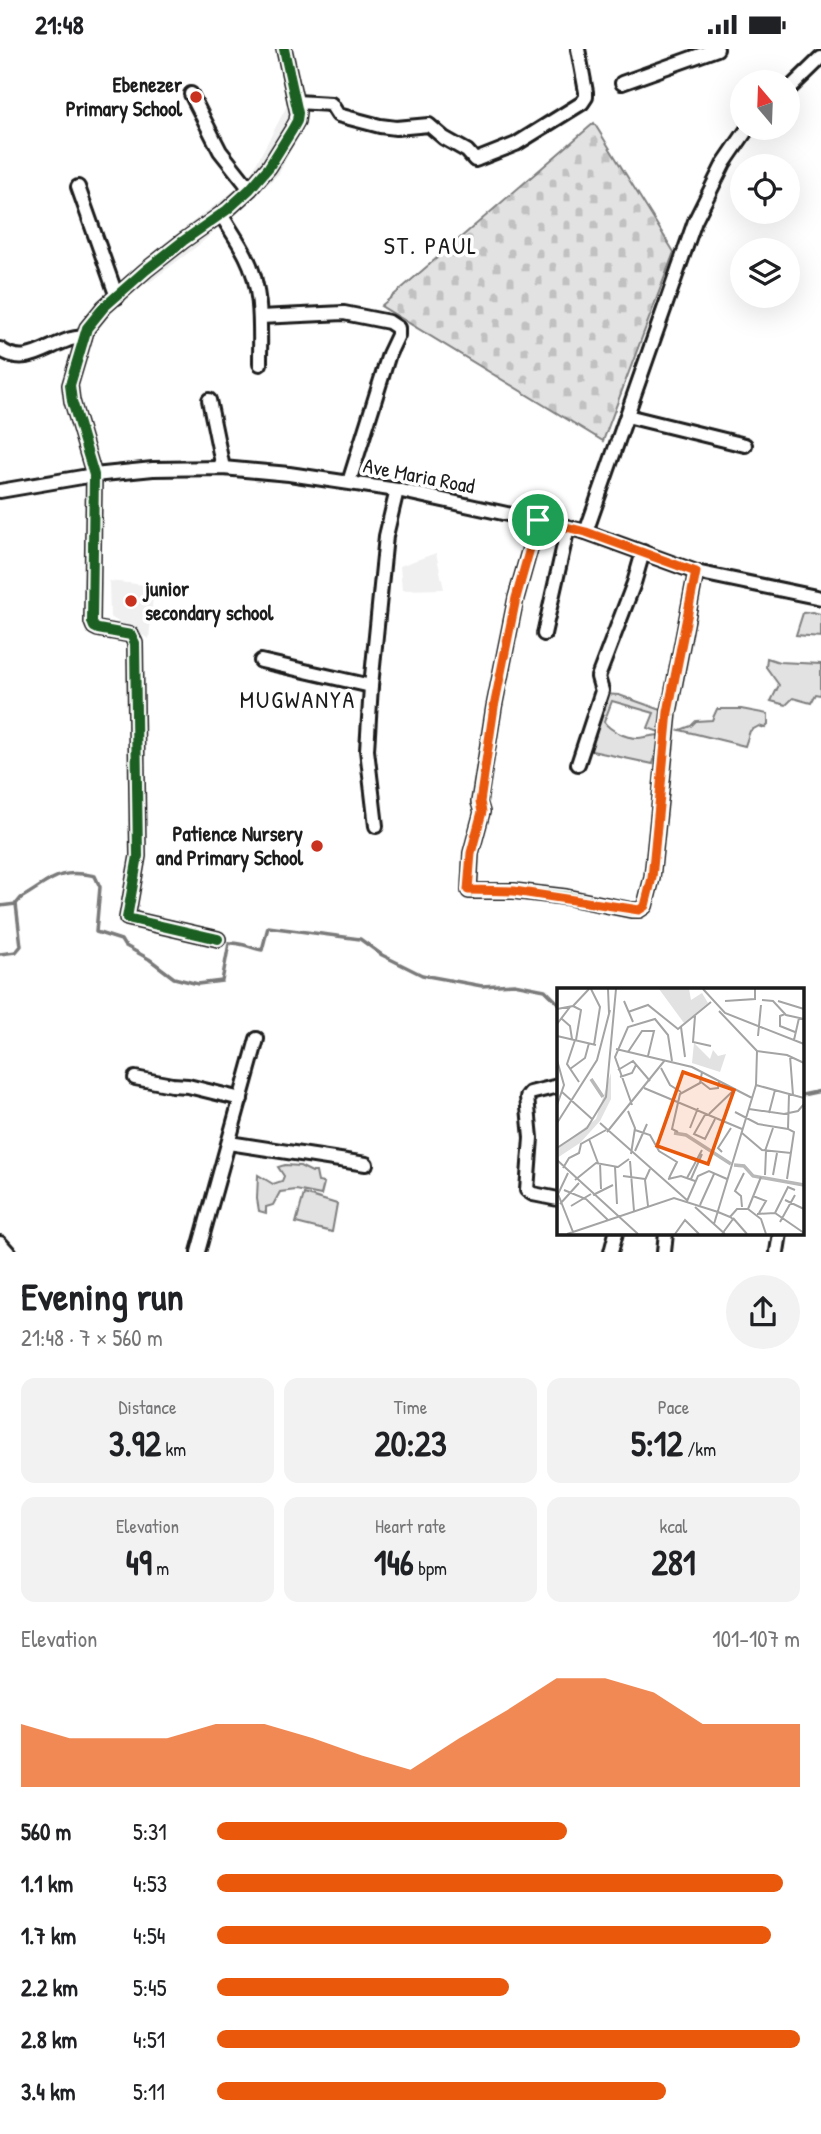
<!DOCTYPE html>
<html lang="en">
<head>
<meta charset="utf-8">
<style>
	:root { --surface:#fff; --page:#f2f2f2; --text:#202124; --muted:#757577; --accent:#ea580c }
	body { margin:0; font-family:"Patrick Hand",sans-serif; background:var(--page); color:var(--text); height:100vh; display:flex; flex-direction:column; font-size:26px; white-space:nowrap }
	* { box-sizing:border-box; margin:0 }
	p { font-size:23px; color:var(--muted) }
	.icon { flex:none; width:38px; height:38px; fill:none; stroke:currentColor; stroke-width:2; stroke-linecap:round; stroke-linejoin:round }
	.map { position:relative; height:1203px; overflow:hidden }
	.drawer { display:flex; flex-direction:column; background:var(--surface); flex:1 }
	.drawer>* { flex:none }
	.needle { width:46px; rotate:341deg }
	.controls { position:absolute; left:730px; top:21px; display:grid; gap:14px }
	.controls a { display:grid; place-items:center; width:70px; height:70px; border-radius:50%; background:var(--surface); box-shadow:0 7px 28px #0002; font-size:35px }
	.pin { position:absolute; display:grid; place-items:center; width:60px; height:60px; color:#fff; margin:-30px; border:4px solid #fff; border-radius:50%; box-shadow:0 2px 7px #0007 }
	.round { display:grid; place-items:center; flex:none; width:74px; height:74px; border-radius:37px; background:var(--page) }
	.headline { display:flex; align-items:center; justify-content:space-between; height:119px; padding:0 21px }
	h1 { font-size:38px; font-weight:700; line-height:52px }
	.metrics { display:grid; grid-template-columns:repeat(3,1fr); gap:10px; height:119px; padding:7px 21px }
	.metrics div { display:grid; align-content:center; border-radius:14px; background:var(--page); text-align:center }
	.metrics b { font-size:35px; font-weight:700 }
	.metrics small { font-size:19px; font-weight:400 }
	.metrics p { font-size:19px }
	.chart { height:196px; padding:14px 21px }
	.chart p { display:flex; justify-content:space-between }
	.chart svg { width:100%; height:126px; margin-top:7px; fill:var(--accent); opacity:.7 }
	ul { padding:0 21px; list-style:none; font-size:23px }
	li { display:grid; grid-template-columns:112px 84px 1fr; align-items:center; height:52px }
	li i { height:18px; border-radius:9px; background:var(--accent) }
	.status { display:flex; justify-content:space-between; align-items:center; height:49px; padding:0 35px; background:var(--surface); direction:ltr }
	.status svg { height:19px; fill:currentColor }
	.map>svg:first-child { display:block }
	.built { fill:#f0f0f0 }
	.green { fill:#e2e2e2; stroke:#7f7f7f; stroke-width:2 }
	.cemetery { fill:url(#cemetery-stones); stroke:#7f7f7f; stroke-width:2 }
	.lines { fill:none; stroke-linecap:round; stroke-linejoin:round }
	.stream { stroke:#7a7a7a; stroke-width:3.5 }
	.street-casing { stroke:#1c1c1c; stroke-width:18 }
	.street { stroke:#fff; stroke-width:12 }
	.cycleway-casing { stroke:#fff; stroke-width:15 }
	.cycleway { stroke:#1b5e20; stroke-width:10 }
	.route-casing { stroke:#fff; stroke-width:14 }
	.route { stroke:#ea580c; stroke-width:9 }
	.poi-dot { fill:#c8321e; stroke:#fff; stroke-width:2.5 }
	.labels { text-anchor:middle; stroke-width:7; stroke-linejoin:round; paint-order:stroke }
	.poi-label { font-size:21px; font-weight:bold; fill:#1c1c1c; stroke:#fff; text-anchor:end }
	.street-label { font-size:21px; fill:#1c1c1c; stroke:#fff }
	.quarter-label { font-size:24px; letter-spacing:2px; fill:#1c1c1c; stroke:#fff }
	.inset-river { fill:none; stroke:#b8b8b8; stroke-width:3.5 }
	.inset-road { fill:none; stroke:#a4a4a4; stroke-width:2 }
	.view { fill:#e8590c; fill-opacity:0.15; stroke:#e8590c; stroke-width:3.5 }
	.inset-edge { fill:none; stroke:#1c1c1c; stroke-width:3.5 }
</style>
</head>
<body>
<div class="status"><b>21:48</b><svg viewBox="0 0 49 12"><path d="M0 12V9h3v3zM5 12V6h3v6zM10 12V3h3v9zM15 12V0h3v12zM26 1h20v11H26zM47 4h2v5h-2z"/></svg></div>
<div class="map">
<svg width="821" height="1203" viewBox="0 0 821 1203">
	<defs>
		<pattern id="cemetery-stones" width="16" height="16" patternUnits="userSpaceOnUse" patternTransform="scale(1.75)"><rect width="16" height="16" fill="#e2e2e2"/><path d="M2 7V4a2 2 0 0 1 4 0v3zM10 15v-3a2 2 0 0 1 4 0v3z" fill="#c1c1c1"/></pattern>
	</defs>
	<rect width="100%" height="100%" fill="#fff"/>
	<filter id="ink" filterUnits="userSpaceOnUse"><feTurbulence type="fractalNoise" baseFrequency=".0143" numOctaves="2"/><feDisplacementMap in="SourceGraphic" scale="14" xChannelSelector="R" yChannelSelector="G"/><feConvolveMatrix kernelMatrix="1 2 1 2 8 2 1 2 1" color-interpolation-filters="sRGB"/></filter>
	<g filter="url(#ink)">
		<!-- built -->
		<g class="built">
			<path d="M289,53l15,18 -25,54 -79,70 -50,38 -19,-7 31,-30 85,-64z"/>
			<path d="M436,504l8,36 -42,1 -2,-24z"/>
			<path d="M109,532l45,5 -5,53 -39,-22z"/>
		</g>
		<!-- green -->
		<g class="green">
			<path d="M812,563l9,2v23l-25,-2 7,-22z"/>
			<path d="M767,609l12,4 42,2v31l-5,-1 -5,9 -18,-5 -7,7 -15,-4 8,-16 -13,-18z"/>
			<path d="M603,645l16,1 45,16 -5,21 -11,-4 6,-15 -42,-12 -8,21c6,8 21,16 33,16 6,0 15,-3 24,-3l-8,29 -66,-14z"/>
			<path d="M717,660h24l27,5v11l-3,3 -6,-2 -9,5 -5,15 -65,-16 11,-4 5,-5 16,-1z"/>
			<path d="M285,1116l15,1 12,6h4l2,10 6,1 -3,12 -25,-5 -16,2 -7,13 -7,2v6l-7,-2 -2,-12 1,-24 15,9 9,-3 2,-5 -6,-9z"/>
			<path d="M304,1145l33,10 -5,28 -36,-9z"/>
		</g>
		<!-- cemetery -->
		<path class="cemetery" d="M594,74l80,129 -71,189 -222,-135z"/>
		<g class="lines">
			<!-- stream -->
			<g class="stream">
				<path d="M0,857l16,-2"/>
				<path d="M0,905l16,-2 5,-6 -5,-42 5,-6c31,-18 36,-30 74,-22l5,11 -4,45 25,8 3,5 25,14 25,19 24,6 24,-3 7,-38c13,-1 21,5 33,7l6,-23 92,12 22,16 40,20 60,11 32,-2 31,6 13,13"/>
				<path d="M802,1046l19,-4"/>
			</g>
			<defs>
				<g id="street">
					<path d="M622,34l95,-34"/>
					<path d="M788,41l33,-32"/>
					<path d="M191,45l29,57 30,38"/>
					<path d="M296,53l35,2 7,11 42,11 16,2 33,-3 15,13 23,13 8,9 3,-1 38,-15 66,-41 4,-6v-5l-8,-43"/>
					<path d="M78,138l39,110"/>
					<path d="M221,165c8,14 18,28 25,42 17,33 14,73 14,108"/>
					<path d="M260,268l84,-4 45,9 9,6v7l-9,19 -40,128"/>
					<path d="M0,300c24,18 44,-1 68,-9 5,-2 11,-2 16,-3"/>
					<path d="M209,351l14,68"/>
					<path d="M627,367l118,29"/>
					<path d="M0,442l94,-16 59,-6 70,-1 66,6 108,16 156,34 33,8 110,40 125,26"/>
					<path d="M538,471l-22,78 -22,109 -15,95 3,10 -11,41 -2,38h45l52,6 65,13h8l6,-4 7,-28 17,-166 27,-140"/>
					<path d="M586,483l109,-311 29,-58 24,-35"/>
					<path d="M544,585l24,-107"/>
					<path d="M261,612l110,25"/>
					<path d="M578,715l24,-73 -4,-14 36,-94 9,-31"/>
					<path d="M376,777l-9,-76 4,-64 15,-150 11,-46"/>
					<path d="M218,890l-91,-21 11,-62 -3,-213 -4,-8 -33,-6 -4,-2 -2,-5 2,-147 -22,-74 -2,-16 17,-57 17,-21 42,-37 37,-29 44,-31 23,-21 19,-22 23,-37 5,-9 1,-8 -14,-64"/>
					<path d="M135,1029l37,7 16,1 53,13"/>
					<path d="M558,1037l-28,7 -3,4 4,41 -4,52 6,4 25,5"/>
					<path d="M229,1094l137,21"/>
					<path d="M0,1194l8,9"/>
					<path d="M198,1203l59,-213"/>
					<path d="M611,1203l5,-19"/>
					<path d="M664,1203l2,-19"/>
					<path d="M777,1203l3,-19"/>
				</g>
			</defs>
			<!-- street casing -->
			<use href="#street" class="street-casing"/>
			<!-- street -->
			<use href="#street" class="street"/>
			<defs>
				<g id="cycleway">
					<path d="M538,471l-22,78 -22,109 -15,95 3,10 -11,41 -2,38h45l52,6 65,13h8l6,-4 7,-28 17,-166 27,-140"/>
					<path d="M218,890l-91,-21 11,-62 -3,-213 -4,-8 -33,-6 -4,-2 -2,-5 2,-147 -22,-74 -2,-16 17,-57 17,-21 42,-37 37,-29 44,-31 23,-21 19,-22 23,-37 5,-9 1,-8 -14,-64"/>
				</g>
			</defs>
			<!-- cycleway casing -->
			<use href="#cycleway" class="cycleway-casing"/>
			<!-- cycleway -->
			<use href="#cycleway" class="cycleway"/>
		</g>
	</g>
	<g class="lines" filter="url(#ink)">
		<defs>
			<path id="route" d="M538,471l48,12 110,40 -28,140 -16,166 -7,28 -6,4 -125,-19 -46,-1 3,-37 11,-41 -2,-10 14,-95 22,-109z"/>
		</defs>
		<!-- route casing -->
		<use href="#route" class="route-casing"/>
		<!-- route -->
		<use href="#route" class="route"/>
	</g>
	<!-- markers -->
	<g class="poi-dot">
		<circle cx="196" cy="48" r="7"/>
		<circle cx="131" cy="552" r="7"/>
		<circle cx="317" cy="797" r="7"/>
	</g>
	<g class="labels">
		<!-- poi labels -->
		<g class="poi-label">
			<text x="182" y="43">Ebenezer<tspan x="182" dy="24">Primary School</tspan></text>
			<text x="145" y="547" text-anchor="start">junior<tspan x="145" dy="24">secondary school</tspan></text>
			<text x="303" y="792">Patience Nursery<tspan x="303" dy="24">and Primary School</tspan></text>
		</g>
		<!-- street labels -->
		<g class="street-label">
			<text transform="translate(419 427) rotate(11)" y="7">Ave Maria Road</text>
		</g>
		<!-- quarter labels -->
		<g class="quarter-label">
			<text x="431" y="205">ST. PAUL</text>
			<text x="298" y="659">MUGWANYA</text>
		</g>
	</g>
	<!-- overview -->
	<g transform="translate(557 939)">
		<rect width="247" height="247" fill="#fff"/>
		<path d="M102,1h30l2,11 11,-7 6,10 -24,20zM137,55l16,16 3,-9 5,6 8,-2 -6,18 -28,-9zM54,85v26l-11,22 -20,22 -23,15v-9l39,-30z" fill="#e2e2e2"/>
		<path class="inset-river" d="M34,91l12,18M117,145l12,2 45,29M177,177l10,1 9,10 51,9"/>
		<path class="inset-road" d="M34,1l9,18 -6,38M51,1l1,24M146,1l22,24 79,31M205,12l11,1 13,14 18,4M67,13l9,21M168,13l30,-2v-10M221,13l26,8M16,18l8,4 -5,30M0,21l16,-3 16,-17M71,24l20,-7 30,24 33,-27M228,26l-5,2v10l15,6M138,28l-2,26 18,4M5,31l8,7 2,13M0,36l13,-17M124,39l4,30M0,48l39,9M201,48l3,-31M18,52l-8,24 12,18M237,52l5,-22M59,61l76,18 60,31M200,63l30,4 17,8M71,64l14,-21h12l-6,25M233,68l3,39M0,72l7,25 -7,20M104,80l9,17 11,7M13,81l15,-11 4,-15M61,82l15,-9 17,20M63,89l12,-4 4,-8M144,94l9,7 8,-1 1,-6M199,97l48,13M87,100l98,41M5,104l30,27M75,117l-17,-48 13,-30 27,-8 13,16 4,26M192,121l35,5 14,-3 6,-7M71,123l7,17 -4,26M178,124l23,12 30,5M149,125l-12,21 11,5 10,-20M212,125l6,-23M152,126l26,-25M0,135l40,-63 13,-50M43,135l88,78M133,140l8,-20M78,142l15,5 9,16 18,11 -8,16M50,144l58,-72M121,144l-6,-3 8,-35 20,-11 2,-11M185,145l20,17 29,3M32,151l9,24M0,160l30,-20 19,-31 10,-108M78,163l12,-27M208,163l8,-23M165,164l-4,-4 13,-20M0,172l81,74M73,173l4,50M43,175l1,26M58,179l2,37M6,180l6,-10 10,-5 2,-9 25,-14M11,185l-10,21 15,38M208,187l1,-24M216,187l4,-22M66,188l22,3M130,190l15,-28M111,191l13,-3 14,5M134,191l11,-25M230,191l7,-47 -6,-3 1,-35M18,192l21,-17 22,4 11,-8M7,202l22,9 22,21M36,207l20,-10M196,208l13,5 -7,12M228,212l19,9M130,213l11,-25 11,-5 18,8M3,216l19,-21M143,217l14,-31M14,218l20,-12M91,218l-3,-26 5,-11M138,219l30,27M185,219l-1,-11 -6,-5 9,-18M191,221l13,-32M161,224l12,5 7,-8h11l13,10 5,15M218,225l13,-26 7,3M200,226l18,-1 29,20M176,230l14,16M223,234l15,-27M157,236l42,-139 1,-34 -38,-40M10,246l107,-36 44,14M118,246l10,-14 14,14M165,246l11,-15 -3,-2"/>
		<path class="view" d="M126,84l51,18 -26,74 -51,-18z"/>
		<rect width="247" height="247" class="inset-edge"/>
	</g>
</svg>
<div class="controls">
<a><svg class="needle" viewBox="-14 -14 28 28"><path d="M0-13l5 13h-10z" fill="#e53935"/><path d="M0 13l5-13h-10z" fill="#757577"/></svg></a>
<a><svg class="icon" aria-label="locate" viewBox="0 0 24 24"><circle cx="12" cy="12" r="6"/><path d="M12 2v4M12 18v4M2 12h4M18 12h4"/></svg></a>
<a><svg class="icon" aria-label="layers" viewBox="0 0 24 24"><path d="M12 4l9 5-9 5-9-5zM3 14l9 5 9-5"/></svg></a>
</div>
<div class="pin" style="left:538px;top:471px;background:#1e9e55"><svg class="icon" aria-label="arrive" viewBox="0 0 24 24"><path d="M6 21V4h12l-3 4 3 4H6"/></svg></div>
</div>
<section class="drawer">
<div class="headline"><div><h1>Evening run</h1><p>21:48 · 7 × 560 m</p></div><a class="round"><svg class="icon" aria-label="share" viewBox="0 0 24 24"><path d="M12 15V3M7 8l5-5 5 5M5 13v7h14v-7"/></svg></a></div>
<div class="metrics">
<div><p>Distance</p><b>3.92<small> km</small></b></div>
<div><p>Time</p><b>20:23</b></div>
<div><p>Pace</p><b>5:12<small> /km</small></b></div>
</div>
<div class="metrics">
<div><p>Elevation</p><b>49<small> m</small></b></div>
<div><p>Heart rate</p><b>146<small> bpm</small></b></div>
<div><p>kcal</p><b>281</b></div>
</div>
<div class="chart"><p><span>Elevation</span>101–107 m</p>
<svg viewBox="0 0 160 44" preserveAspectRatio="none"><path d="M0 44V22L10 27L20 27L30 27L40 22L50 22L60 27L70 33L80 38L90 27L100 17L110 6L120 6L130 11L140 22L150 22L160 22V44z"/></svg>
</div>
<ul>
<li><b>560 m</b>5:31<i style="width:60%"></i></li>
<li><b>1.1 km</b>4:53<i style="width:97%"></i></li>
<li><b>1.7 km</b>4:54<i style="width:95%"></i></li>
<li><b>2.2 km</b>5:45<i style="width:50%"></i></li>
<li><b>2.8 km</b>4:51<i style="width:100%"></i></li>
<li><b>3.4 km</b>5:11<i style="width:77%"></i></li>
</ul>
</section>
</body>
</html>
